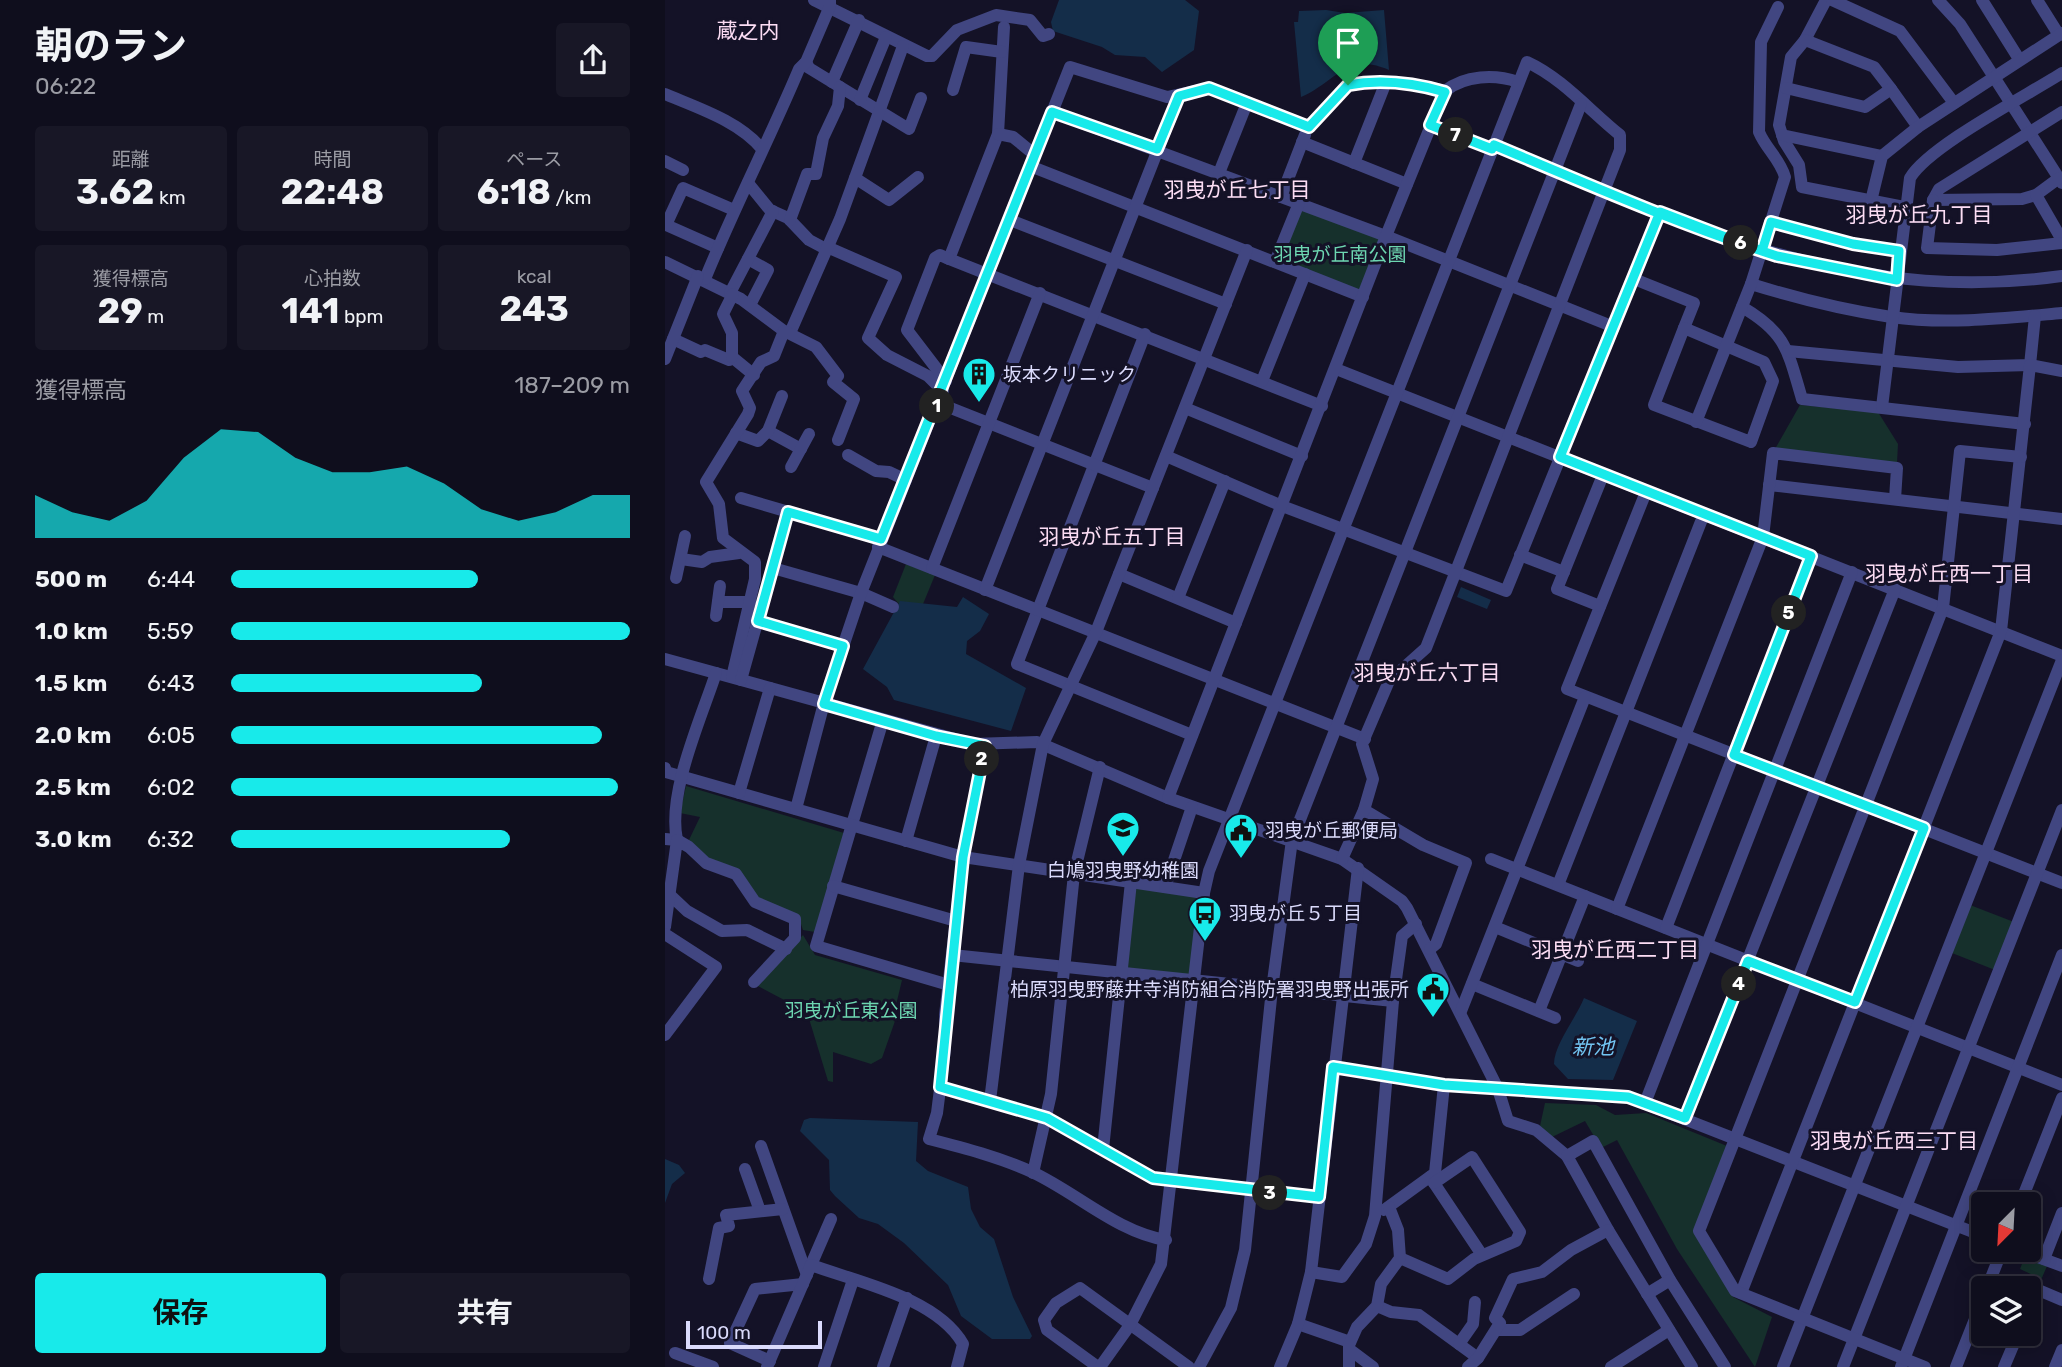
<!DOCTYPE html>
<html lang="ja">
<head>
<meta charset="utf-8">
<style>
	:root { --surface:#0f0e1d; --page:#181726; --text:#f1f3f6; --muted:#9b9ca4; --line:#2f2e3b; --accent:#18eaea }
	body { margin:0; font-family:Rubik,"Noto Sans JP",sans-serif; background:var(--page); color:var(--text); height:100vh; display:flex; flex-direction:column; font-size:26px; white-space:nowrap }
	* { box-sizing:border-box; margin:0 }
	p { font-size:23px; color:var(--muted) }
	.icon { flex:none; width:38px; height:38px; fill:none; stroke:currentColor; stroke-width:2; stroke-linecap:round; stroke-linejoin:round }
	.map { position:relative; flex:1; overflow:hidden }
	.panel { display:flex; flex-direction:column; background:var(--surface); width:665px }
	.panel>* { flex:none }
	.needle { width:46px; rotate:204deg }
	.fabs { position:absolute; left:1306px; top:1192px; display:grid; gap:14px }
	.fabs a { display:grid; place-items:center; width:70px; height:70px; border-radius:7px; background:var(--surface); box-shadow:0 4px 18px #0003,0 0 0 2px var(--line); font-size:35px }
	.scale { position:absolute; left:21px; bottom:18px; width:136px; box-sizing:border-box; padding-left:7px; border:4px solid #dbdbfc; border-top:0; font-size:19px; line-height:24px; white-space:nowrap; color:#dbdbfc; -webkit-text-stroke:5px #141227; paint-order:stroke }
	.pin { position:absolute; display:grid; place-items:center; width:60px; height:60px; color:#fff; margin:-72px -30px; border-radius:50% 50% 50% 0; rotate:-45deg; box-shadow:0 0 7px #0007 }
	.pin .icon { rotate:45deg }
	.km { position:absolute; width:35px; height:35px; margin:-18px; border-radius:50%; background:#222; color:#fff; font-size:19px; line-height:35px; text-align:center }
	.round { display:grid; place-items:center; flex:none; width:74px; height:74px; border-radius:7px; background:var(--page) }
	.overview { display:flex; align-items:center; justify-content:space-between; height:119px; padding:0 35px }
	h1 { font-size:38px; font-weight:700; line-height:52px }
	.stats { display:grid; grid-template-columns:repeat(3,1fr); gap:10px; height:119px; padding:7px 35px }
	.stats div { display:grid; align-content:center; border-radius:7px; background:var(--page); text-align:center }
	.stats b { font-size:35px; font-weight:700 }
	.stats small { font-size:19px; font-weight:400 }
	.stats p { font-size:19px }
	.chart { height:196px; padding:14px 35px }
	.chart p { display:flex; justify-content:space-between }
	.chart svg { width:100%; height:126px; margin-top:7px; fill:var(--accent); opacity:.7 }
	.primary-button { display:flex; gap:14px; margin-top:auto; padding:14px 35px }
	.primary-button a { flex:1; height:80px; border-radius:7px; background:var(--accent); color:#111; font-size:28px; font-weight:700; line-height:80px; text-align:center }
	.primary-button a+a { background:var(--page); color:var(--text) }
	ul { padding:0 35px; list-style:none; font-size:23px }
	li { display:grid; grid-template-columns:112px 84px 1fr; align-items:center; height:52px }
	li i { height:18px; border-radius:9px; background:var(--accent) }
	main { display:flex; flex:1; min-height:0 }
	.map>svg:first-child { display:block }
	.green { fill:#16302c }
	.water { fill:#142d49 }
	.lines { fill:none; stroke-linecap:round; stroke-linejoin:round }
	.minor { stroke:#414681; stroke-width:12 }
	.route-casing { stroke:#fff; stroke-width:14 }
	.route { stroke:#18eaea; stroke-width:9 }
	.labels { text-anchor:middle; stroke-width:6; stroke-linejoin:round; paint-order:stroke }
	.park-label { font-size:19px; fill:#6dd6b1; stroke:#141227 }
	.poi-label { font-size:19px; fill:#dbdbfc; stroke:#141227; text-anchor:start }
	.neighbourhood-label { font-size:21px; fill:#fcddf4; stroke:#141227 }
	.water-label { font-size:21px; font-style:italic; fill:#72c4f2; stroke:#141227 }
</style>
</head>
<body>
<main>
<section class="panel">
<div class="overview"><div><h1>朝のラン</h1><p>06:22</p></div><a class="round"><svg class="icon" aria-label="share" viewBox="0 0 24 24"><path d="M12 15V3M7 8l5-5 5 5M5 13v7h14v-7"/></svg></a></div>
<div class="stats">
<div><p>距離</p><b>3.62<small> km</small></b></div>
<div><p>時間</p><b>22:48</b></div>
<div><p>ペース</p><b>6:18<small> /km</small></b></div>
</div>
<div class="stats">
<div><p>獲得標高</p><b>29<small> m</small></b></div>
<div><p>心拍数</p><b>141<small> bpm</small></b></div>
<div><p>kcal</p><b>243</b></div>
</div>
<div class="chart"><p><span>獲得標高</span>187–209 m</p>
<svg viewBox="0 0 160 44" preserveAspectRatio="none"><path d="M0 44V29L10 35L20 38L30 31L40 16L50 6L60 7L70 16L80 21L90 21L100 19L110 25L120 34L130 38L140 35L150 29L160 29V44z"/></svg>
</div>
<ul>
<li><b>500 m</b>6:44<i style="width:62%"></i></li>
<li><b>1.0 km</b>5:59<i style="width:100%"></i></li>
<li><b>1.5 km</b>6:43<i style="width:63%"></i></li>
<li><b>2.0 km</b>6:05<i style="width:93%"></i></li>
<li><b>2.5 km</b>6:02<i style="width:97%"></i></li>
<li><b>3.0 km</b>6:32<i style="width:70%"></i></li>
</ul>
<div class="primary-button"><a>保存</a><a>共有</a></div>
</section>
<div class="map">
<svg width="1397" height="1367" viewBox="0 0 1397 1367">
	<rect width="100%" height="100%" fill="#141227"/>
	<!-- green -->
	<g class="green">
		<path d="M635,206l85,32 -22,59 -85,-36z"/>
		<path d="M1135,405l78,7 20,32 -1,19 -122,-14z"/>
		<path d="M241,564l29,11 -12,29h-24l-6,-7z"/>
		<path d="M21,786l158,47 -29,99 -12,-2 -5,-15 -41,-17 -19,-25 -30,-12 -20,-19 12,-25 -20,-4z"/>
		<path d="M469,887l65,9 -8,79 -65,-7z"/>
		<path d="M1305,905l44,17 -19,48 -43,-17z"/>
		<path d="M138,935l12,20 87,25 -9,38 2,3 -13,37 -11,6 -38,-12v30l-5,-1 -21,-69 -51,-27z"/>
		<path d="M880,1103l51,2 19,10 31,-2 81,33 -33,87 39,64 39,20 -17,50 -78,-118 -60,-109 -16,8 -16,-27 -33,16 -12,-11z"/>
		<path d="M1360,1256l22,10 -9,21 -5,-1 4,-9 -17,-8z"/>
	</g>
	<!-- water -->
	<g class="water">
		<path d="M394,0h126l14,11 -5,39 -32,22 -17,-15 -30,-2 -13,-8 -49,-16 -2,-9z"/>
		<path d="M661,10l19,3 39,-3 5,60c-42,-19 -56,14 -88,27l-7,-75h4l1,-11z"/>
		<path d="M796,587l30,13 -4,9 -30,-12z"/>
		<path d="M298,597l26,17 -9,17 -13,10 -1,13 60,34 -15,43 -117,-31 -7,-13 -24,-18 37,-68 57,6z"/>
		<path d="M919,998l53,23 -24,59 -45,-1 -14,-15c0,-19 22,-46 30,-66z"/>
		<path d="M145,1118l108,4 -2,39 12,10 40,16 3,22 9,18 14,12 19,58 19,39 -2,3h-38l-31,-23 -13,-31 -44,-42 -26,-19 -19,-6 -24,-22 -5,-6 -1,-30 -29,-29 4,-11z"/>
		<path d="M0,1159l14,6 6,8 -13,11 -7,19z"/>
	</g>
	<g class="lines">
		<!-- minor -->
		<g class="minor">
			<path d="M149,0l113,56h5l25,-26 39,-15 34,5 13,16 6,-2"/>
			<path d="M1161,0l-21,40 -14,17 -12,68 5,16 15,24 3,22 102,20"/>
			<path d="M1167,0l68,31 54,72"/>
			<path d="M1273,0l22,24 102,159"/>
			<path d="M1317,0l37,59"/>
			<path d="M1372,0l22,35"/>
			<path d="M339,27l-6,107 -49,125 373,147"/>
			<path d="M1140,40l69,27 17,22"/>
			<path d="M141,62l3,6 100,61 12,-31"/>
			<path d="M167,82l27,-62"/>
			<path d="M1121,88l79,19 26,-18 27,38"/>
			<path d="M288,90l13,-43 36,5"/>
			<path d="M0,94c33,14 74,27 97,55"/>
			<path d="M195,100l26,-63"/>
			<path d="M387,112l334,124 228,91"/>
			<path d="M765,125l62,24"/>
			<path d="M333,134l15,3 22,18"/>
			<path d="M1117,135l100,21"/>
			<path d="M637,142l105,42"/>
			<path d="M829,145c192,79 353,161 568,131"/>
			<path d="M0,161l18,9"/>
			<path d="M689,163l32,-81"/>
			<path d="M365,166l333,131"/>
			<path d="M554,173l28,-70"/>
			<path d="M190,178l34,22 29,-23"/>
			<path d="M1394,178l-23,17 -14,4 -89,1 6,-11 123,-77"/>
			<path d="M83,183l22,27 18,8 21,22 17,9"/>
			<path d="M1371,195l26,45"/>
			<path d="M616,197l24,-62"/>
			<path d="M1268,200l-6,48 70,2 65,-7"/>
			<path d="M1206,201l11,-45 36,-29 144,-94"/>
			<path d="M125,220l17,-46h9l7,-36 15,-32 2,-19"/>
			<path d="M345,220l216,84"/>
			<path d="M1106,222l82,22 47,7"/>
			<path d="M162,247l69,30 -28,61 19,17 41,21 15,15"/>
			<path d="M53,248l-52,-23 17,-37 51,22"/>
			<path d="M83,259l20,11 -18,35"/>
			<path d="M0,262l76,37 43,32"/>
			<path d="M610,262l24,-59"/>
			<path d="M40,279c29,-71 64,-139 94,-210l7,-7 24,-56v-6"/>
			<path d="M969,279l60,24 -10,25"/>
			<path d="M1086,284c45,14 93,26 140,33 55,8 116,1 171,-4"/>
			<path d="M65,293l43,-82"/>
			<path d="M1077,307c45,26 46,45 60,92l223,25"/>
			<path d="M1019,328l80,34 9,19 -22,61 -97,-37z"/>
			<path d="M125,333l50,-114 63,-173"/>
			<path d="M480,334l-128,330 175,71"/>
			<path d="M8,339l28,13 4,-2 24,10 3,-3 22,18"/>
			<path d="M1123,351l170,16 72,-2 5,-49"/>
			<path d="M67,357v-24l-9,-19 10,-20"/>
			<path d="M0,359l33,-83"/>
			<path d="M671,369l726,287"/>
			<path d="M281,381l-39,-51 28,-72 5,-3 9,4"/>
			<path d="M597,381l43,-107"/>
			<path d="M273,403l215,85"/>
			<path d="M1217,407l28,-229c19,-32 116,-82 152,-105"/>
			<path d="M520,408l117,48"/>
			<path d="M1031,422l55,-138 34,-107c-5,-18 -19,-28 -26,-45l2,-90 17,-35"/>
			<path d="M103,431l33,18"/>
			<path d="M71,433l22,8 10,-10 14,-35"/>
			<path d="M183,455l28,16 13,1 17,8"/>
			<path d="M501,456l116,50 224,85 154,-379"/>
			<path d="M126,467l18,-33"/>
			<path d="M1104,485l293,34"/>
			<path d="M981,492l-79,197 495,194"/>
			<path d="M76,498l140,41"/>
			<path d="M213,547l487,192"/>
			<path d="M855,555l44,17"/>
			<path d="M16,559l21,3 8,-5 29,-4"/>
			<path d="M108,568l88,25 32,14"/>
			<path d="M267,568l108,-275"/>
			<path d="M454,574l117,49"/>
			<path d="M11,578l9,-42"/>
			<path d="M320,590l194,-494"/>
			<path d="M513,598l47,-117"/>
			<path d="M53,602h32"/>
			<path d="M935,606l-43,-17 46,-114"/>
			<path d="M51,616l4,-30"/>
			<path d="M93,621l85,25"/>
			<path d="M0,659l308,85 64,-2 131,56 174,61 60,42 5,7 91,181 10,32 28,9 31,26 41,74 84,137"/>
			<path d="M67,677l23,-98v-17l-32,-24 -4,-34 -13,-22 42,-68 2,-6 -8,-17 19,-29 13,-6 10,-25 32,16 22,29 -5,6 21,17 -16,41"/>
			<path d="M76,680l47,-168"/>
			<path d="M218,720l-67,226 133,39"/>
			<path d="M320,746l-22,111 -18,158v34l-8,64 -8,26c35,9 70,18 103,33 45,21 85,60 134,68"/>
			<path d="M0,768l1,4 297,85 241,36"/>
			<path d="M74,793l31,-105"/>
			<path d="M503,798l218,-562 59,-145c20,-16 50,-17 73,-9"/>
			<path d="M131,809l28,-106 37,-110 209,-526 97,30 42,-9 100,39 39,-42c32,-6 66,-2 97,6"/>
			<path d="M699,810l59,35 43,18 -30,81 -6,5"/>
			<path d="M0,839l12,1c-10,-47 24,-121 39,-167"/>
			<path d="M241,841l30,-105"/>
			<path d="M826,859l571,226"/>
			<path d="M893,885l146,-371"/>
			<path d="M168,886l123,35"/>
			<path d="M500,887l27,-80"/>
			<path d="M5,895l17,16 35,20 25,-1 39,19"/>
			<path d="M952,909l146,-372 10,-84 124,15 -2,31"/>
			<path d="M0,927l12,-87 12,7 17,16 30,11 19,28 40,17v19l-41,44"/>
			<path d="M830,927l83,34"/>
			<path d="M1001,928l145,-372"/>
			<path d="M0,934l51,33 -51,68"/>
			<path d="M287,955l441,46"/>
			<path d="M807,984l83,34"/>
			<path d="M796,1011l124,-314"/>
			<path d="M874,1011l46,-115"/>
			<path d="M668,1067l111,18 184,12 355,139"/>
			<path d="M275,1087l107,31 106,60 166,19"/>
			<path d="M325,1101l29,-236 24,-121 53,-112 151,-382"/>
			<path d="M980,1103l207,-531"/>
			<path d="M1020,1118l210,-529"/>
			<path d="M96,1146l46,129"/>
			<path d="M438,1149l28,-267"/>
			<path d="M902,1156l26,-15 77,139 55,87"/>
			<path d="M80,1169l15,42"/>
			<path d="M368,1173l18,-79 23,-220 26,-107"/>
			<path d="M765,1177l52,78"/>
			<path d="M1355,1204l42,-106"/>
			<path d="M719,1210l51,-37 9,-88"/>
			<path d="M1354,1250l43,16"/>
			<path d="M735,1258l48,21 26,-20 42,-18 4,-9 -48,-75 -38,26"/>
			<path d="M1379,1259l18,-46"/>
			<path d="M146,1265l20,-46"/>
			<path d="M646,1272l31,5 24,-33 9,-28 18,-215 9,-65 14,-12"/>
			<path d="M44,1279l10,-51 10,-2 -3,-11 57,-6"/>
			<path d="M1322,1288l15,-38"/>
			<path d="M1076,1293l260,-662 29,-266 32,6"/>
			<path d="M982,1294l23,-14"/>
			<path d="M712,1306l14,6 28,3 59,43"/>
			<path d="M1363,1308l8,-19 26,11"/>
			<path d="M633,1324l52,18"/>
			<path d="M832,1330h23l54,-36"/>
			<path d="M794,1344l14,-20 2,-22"/>
			<path d="M684,1349l24,18"/>
			<path d="M10,1353l38,14"/>
			<path d="M105,1361l-40,-18 25,-54 48,-5"/>
			<path d="M102,1367l44,-102c47,17 126,33 152,79l-6,23"/>
			<path d="M159,1367l29,-87"/>
			<path d="M218,1367l24,-69"/>
			<path d="M433,1367l-51,-37 -3,-10 12,-17 24,-15 109,79"/>
			<path d="M435,1367l30,-42 31,-61 43,-371 5,-22 318,-809c35,16 63,49 93,73v15l-194,498 -37,33 -27,63 11,35 -9,31 -22,49"/>
			<path d="M534,1367l32,-59 14,-58 27,-261 20,-149 289,-736"/>
			<path d="M615,1367l18,-43 13,-52 47,-404"/>
			<path d="M684,1367v-22l8,-18 20,-21 4,-22 19,-26 -2,-28 -9,-23"/>
			<path d="M803,1367l10,-9 22,-35 -5,-5 18,-39 29,-7 29,-22 37,-20"/>
			<path d="M946,1367l58,-37"/>
			<path d="M1118,1367l279,-707"/>
			<path d="M1178,1367l219,-557"/>
			<path d="M1236,1367l161,-412"/>
			<path d="M1260,1367l-190,-76 -36,-60 244,-623 17,-157 61,6"/>
			<path d="M1291,1367l27,-68"/>
			<path d="M1339,1367l14,-33"/>
			<path d="M1390,1367l7,-17"/>
		</g>
	</g>
	<g class="lines">
		<defs>
			<path id="route" d="M683,85l-39,42 -100,-39 -30,8 -22,53 -105,-37 -171,427 -93,-27 -30,109 85,25 -19,58 112,32 49,10 -22,111 -23,230 107,31 106,60 166,19 14,-130 111,18 184,12 57,21 63,-157 107,41 69,-174 -190,-73 77,-199 -251,-99 100,-245 102,39 9,-29 82,22 46,7 -2,29 -120,-24c-96,-31 -190,-72 -283,-111l-2,4 -62,-24 15,-33c-31,-9 -65,-13 -97,-7"/>
		</defs>
		<!-- route casing -->
		<use href="#route" class="route-casing"/>
		<!-- route -->
		<use href="#route" class="route"/>
	</g>
	<!-- icons -->
	<defs>
		<symbol id="building-pin" viewBox="-11 -11 22 30"><path d="M0 17L-7.5 6A9.5 9.5 0 1 1 7.5 6Z" fill="#18eaea" stroke="#141227"/><path d="M-4-6H4V6H1V3H-1V6H-4ZM-2.5-4.3h1.7v1.8h-1.7ZM.8-4.3h1.7v1.8H.8ZM-2.5-1h1.7V.8h-1.7ZM.8-1h1.7V.8H.8Z" fill="#111"/></symbol>
		<symbol id="school-pin" viewBox="-11 -11 22 30"><path d="M0 17L-7.5 6A9.5 9.5 0 1 1 7.5 6Z" fill="#18eaea" stroke="#141227"/><path d="M0-5L7-2L0 1L-7-2ZM-4 1L0 2.5L4 1V4Q0 6-4 4Z" fill="#111"/></symbol>
		<symbol id="civic-pin" viewBox="-11 -11 22 30"><path d="M0 17L-7.5 6A9.5 9.5 0 1 1 7.5 6Z" fill="#18eaea" stroke="#141227"/><path d="M-.6-6.5H3V-4.5H.6V-3L4-1V1h2V6H-6V1h2V-1L-.6-3ZM-1.2 2.5V6h2.4V2.5Z" fill="#111"/></symbol>
		<symbol id="bus-pin" viewBox="-11 -11 22 30"><path d="M0 17L-7.5 6A9.5 9.5 0 1 1 7.5 6Z" fill="#18eaea" stroke="#141227"/><path d="M-5-6H5V4H4V6H2V4H-2V6H-4V4H-5ZM-3.5-4V0h7V-4ZM-3.5 1.2v1.5H-2V1.2ZM2 1.2v1.5H3.5V1.2Z" fill="#111"/></symbol>
	</defs>
	<g fill-rule="evenodd">
		<use href="#building-pin" x="295" y="355" width="38" height="52"/>
		<use href="#school-pin" x="439" y="809" width="38" height="52"/>
		<use href="#civic-pin" x="557" y="811" width="38" height="52"/>
		<use href="#bus-pin" x="521" y="894" width="38" height="52"/>
		<use href="#civic-pin" x="749" y="970" width="38" height="52"/>
	</g>
	<g class="labels">
		<!-- park labels -->
		<g class="park-label">
			<text x="675" y="261">羽曳が丘南公園</text>
			<text x="186" y="1017">羽曳が丘東公園</text>
		</g>
		<!-- poi labels -->
		<g class="poi-label">
			<text x="338" y="381">坂本クリニック</text>
			<text x="600" y="837">羽曳が丘郵便局</text>
			<text x="458" y="877" text-anchor="middle">白鳩羽曳野幼稚園</text>
			<text x="564" y="920">羽曳が丘５丁目</text>
			<text x="744" y="996" text-anchor="end">柏原羽曳野藤井寺消防組合消防署羽曳野出張所</text>
		</g>
		<!-- neighbourhood labels -->
		<g class="neighbourhood-label">
			<text x="83" y="38">蔵之内</text>
			<text x="572" y="197">羽曳が丘七丁目</text>
			<text x="1254" y="222">羽曳が丘九丁目</text>
			<text x="447" y="544">羽曳が丘五丁目</text>
			<text x="1284" y="581">羽曳が丘西一丁目</text>
			<text x="762" y="680">羽曳が丘六丁目</text>
			<text x="950" y="957">羽曳が丘西二丁目</text>
			<text x="1229" y="1148">羽曳が丘西三丁目</text>
		</g>
		<!-- water labels -->
		<g class="water-label">
			<text x="928" y="1054">新池</text>
		</g>
	</g>
</svg>
<div class="fabs">
<a><svg class="needle" viewBox="-14 -14 28 28"><path d="M0-13l5 13h-10z" fill="#e53935"/><path d="M0 13l5-13h-10z" fill="#9b9ca4"/></svg></a>
<a><svg class="icon" aria-label="layers" viewBox="0 0 24 24"><path d="M12 4l9 5-9 5-9-5zM3 14l9 5 9-5"/></svg></a>
</div>
<div class="scale">100 m</div>
<div class="pin" style="left:683px;top:85px;background:#1e9e55"><svg class="icon" aria-label="arrive" viewBox="0 0 24 24"><path d="M6 21V4h12l-3 4 3 4H6"/></svg></div>
<b class="km" style="left:272px;top:406px">1</b>
<b class="km" style="left:317px;top:759px">2</b>
<b class="km" style="left:605px;top:1193px">3</b>
<b class="km" style="left:1074px;top:984px">4</b>
<b class="km" style="left:1124px;top:613px">5</b>
<b class="km" style="left:1076px;top:243px">6</b>
<b class="km" style="left:791px;top:135px">7</b>
</div>
</main>
</body>
</html>
